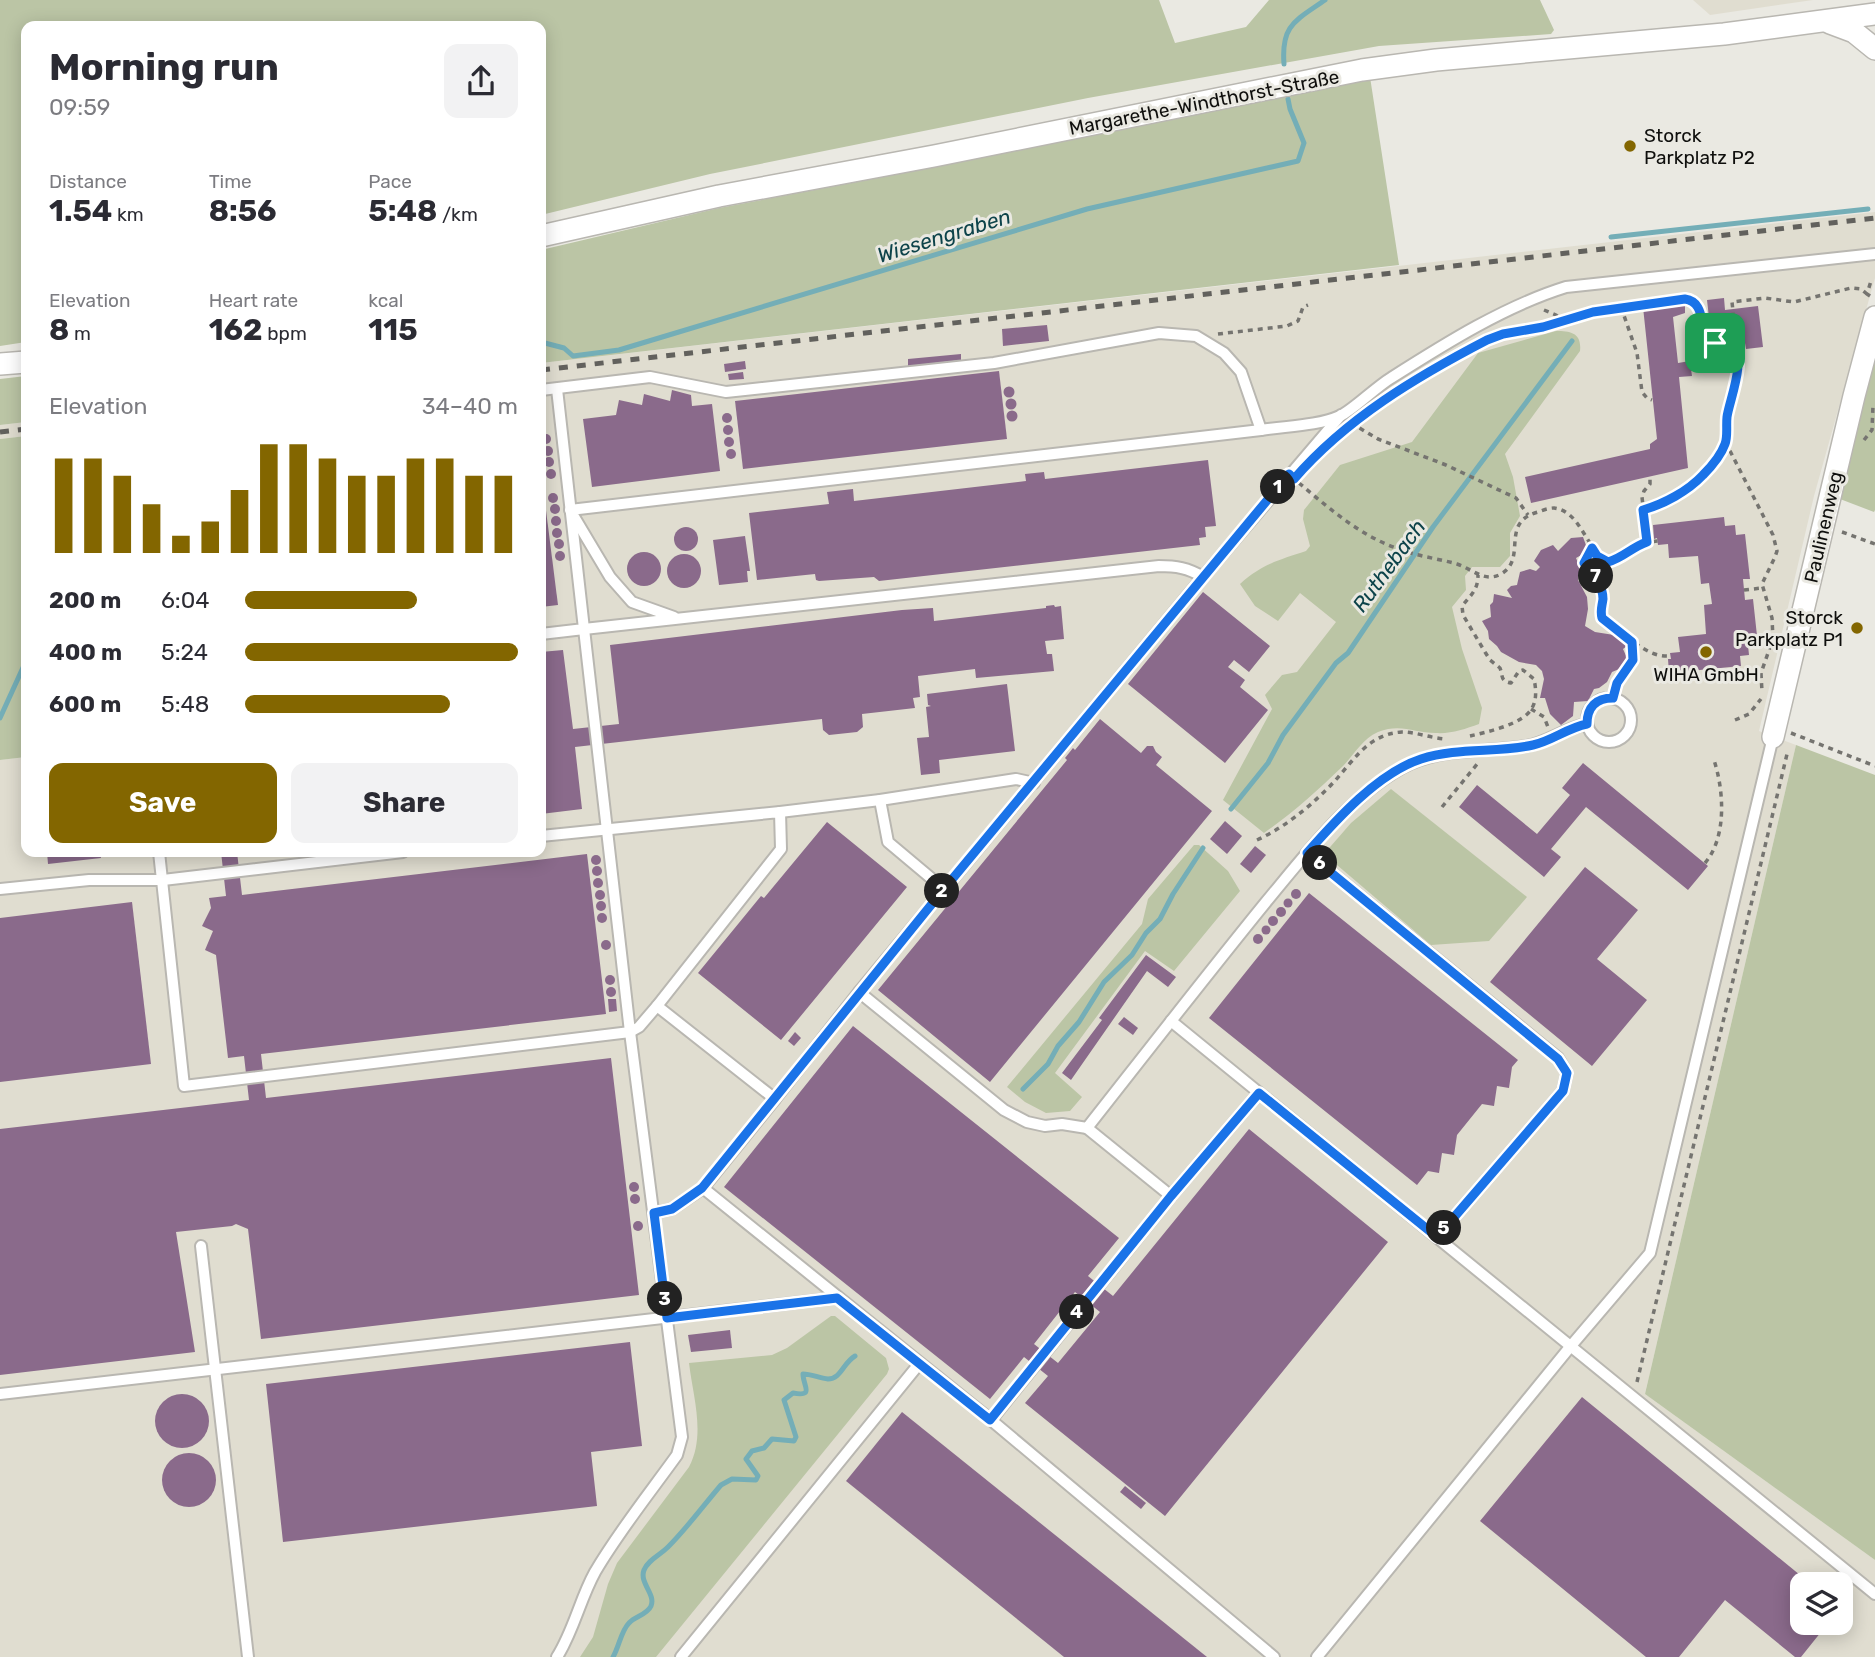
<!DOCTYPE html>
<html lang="en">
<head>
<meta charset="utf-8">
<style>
	:root { --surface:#fff; --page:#f2f2f3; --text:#2b2b33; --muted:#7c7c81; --accent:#836600 }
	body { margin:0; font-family:Rubik,sans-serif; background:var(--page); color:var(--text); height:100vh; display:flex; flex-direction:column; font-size:26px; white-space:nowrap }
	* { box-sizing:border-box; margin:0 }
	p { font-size:23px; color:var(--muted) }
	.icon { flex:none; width:38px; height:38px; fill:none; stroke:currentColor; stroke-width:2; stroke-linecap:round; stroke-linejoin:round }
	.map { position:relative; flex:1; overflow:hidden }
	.sheet { position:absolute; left:21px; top:21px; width:525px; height:836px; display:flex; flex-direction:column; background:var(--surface); border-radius:14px; box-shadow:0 4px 18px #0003 }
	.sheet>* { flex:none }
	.tools { position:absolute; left:1790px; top:1572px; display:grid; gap:14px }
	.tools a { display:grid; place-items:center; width:63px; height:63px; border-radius:14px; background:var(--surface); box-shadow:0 4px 18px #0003; font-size:35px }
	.pin { position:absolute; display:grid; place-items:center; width:60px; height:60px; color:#fff; margin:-30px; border-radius:14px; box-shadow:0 4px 10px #0006 }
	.km { position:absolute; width:35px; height:35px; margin:-18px; border-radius:50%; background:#222; color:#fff; font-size:19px; line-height:35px; text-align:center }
	.round { display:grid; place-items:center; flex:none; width:74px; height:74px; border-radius:14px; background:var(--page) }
	.head { display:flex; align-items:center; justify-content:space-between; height:119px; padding:0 28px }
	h1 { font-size:38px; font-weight:700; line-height:52px }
	.figures { display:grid; grid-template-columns:repeat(3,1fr); gap:10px; height:119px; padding:7px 28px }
	.figures div { display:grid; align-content:center }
	.figures b { font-size:30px; font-weight:700 }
	.figures small { font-size:19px; font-weight:400 }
	.figures p { font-size:19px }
	.chart { height:196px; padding:14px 28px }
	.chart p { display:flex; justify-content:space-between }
	.chart svg { width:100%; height:126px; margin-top:7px; stroke:var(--accent); stroke-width:6 }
	.primary-button { display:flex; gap:14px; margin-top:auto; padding:14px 28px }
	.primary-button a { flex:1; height:80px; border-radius:14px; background:var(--accent); color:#fff; font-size:28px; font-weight:700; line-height:80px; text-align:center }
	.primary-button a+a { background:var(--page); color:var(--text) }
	ul { padding:0 28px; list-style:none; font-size:23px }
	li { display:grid; grid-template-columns:112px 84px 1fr; align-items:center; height:52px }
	li i { height:18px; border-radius:9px; background:var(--accent) }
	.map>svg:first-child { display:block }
	.built { fill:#e0ddd0; fill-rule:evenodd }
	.green { fill:#bbc5a5 }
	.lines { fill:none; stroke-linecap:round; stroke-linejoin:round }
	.stream { stroke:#74aeb7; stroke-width:5 }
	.building { fill:#8a6a8b; fill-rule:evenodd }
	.service-casing { stroke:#b9b7b1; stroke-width:14 }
	.minor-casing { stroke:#b9b7b1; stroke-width:24 }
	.path { stroke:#757470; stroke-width:3.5; stroke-dasharray:5 5; stroke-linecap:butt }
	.service { stroke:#fff; stroke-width:10 }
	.minor { stroke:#fff; stroke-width:21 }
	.rail { stroke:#62615d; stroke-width:5; stroke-dasharray:9 9; stroke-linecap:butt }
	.route-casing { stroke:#fff; stroke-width:14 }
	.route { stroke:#1a73e8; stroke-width:9 }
	.poi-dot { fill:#836600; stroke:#eae9e2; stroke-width:2.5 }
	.labels { text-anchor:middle; stroke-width:6; stroke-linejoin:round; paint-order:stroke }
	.street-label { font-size:19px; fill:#0f0f0d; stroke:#eae9e2 }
	.poi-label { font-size:19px; fill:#0f0f0d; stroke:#eae9e2; text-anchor:start }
	.water-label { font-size:21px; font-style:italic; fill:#0d434a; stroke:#eae9e2 }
</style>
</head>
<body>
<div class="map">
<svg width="1875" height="1657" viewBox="0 0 1875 1657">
	<rect width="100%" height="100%" fill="#eae9e2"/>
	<!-- built -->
	<g class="built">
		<path d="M1693,0h120l-103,15z"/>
		<path d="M1875,212v66l-61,218 -55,235 37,14 -151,649 230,166v97h-1875v-897l26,-3v95h515v-489zM1802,1584h39v38h-39z"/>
		<path d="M26,422v14l-26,3v-14z"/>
	</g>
	<!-- green -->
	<g class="green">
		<path d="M0,0h1159l16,43 71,-16 23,-27h271l14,30 -3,4 -172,12 -291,52 -378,76 -169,41v-189h-515v316l-26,4z"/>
		<path d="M1370,77l29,188 -858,98v-113l178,-42 222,-42z"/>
		<path d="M1556,331c15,0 26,2 24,20l-75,103 8,23 7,39 -10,17v23l-10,11h-28l-7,9 1,14 -14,17 10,42 20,59 -3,16c-14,5 -28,10 -43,9 -22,0 -35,-10 -58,-1 -16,7 -24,23 -35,34 -26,25 -50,47 -79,67l-41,-33 49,-91 -7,-14 17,-20 15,-3 39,-50 -36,-29 -22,28 -23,-15 -15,-22c22,-20 39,-24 66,-33l4,-5 -7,-27 1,-9 36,-45 72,-23 66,-89z"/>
		<path d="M1875,356v154l-1,2 -34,-13z"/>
		<path d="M26,376v46l-26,3v-46z"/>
		<path d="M26,436v321l-26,3v-321z"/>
		<path d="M1796,745l79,30v785l-230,-166z"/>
		<path d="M1391,789l136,108 -38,44 -58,4 -107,-91 27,-31z"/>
		<path d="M1194,845h5l29,26 12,20 -66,80 -29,-20 -90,122 27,24 -12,14 -24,2 -21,-11 -18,-15 135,-163 6,-25z"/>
		<path d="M831,1316h4l51,42 3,11 -2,5 -231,283h-76l13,-20 15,-53 9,-21 72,-96c17,-32 4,-70 0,-104l83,-8 15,-7z"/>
	</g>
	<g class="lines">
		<!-- stream -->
		<g class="stream">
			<path d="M1284,64c-3,-39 11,-43 41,-64"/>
			<path d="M1611,237l257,-28"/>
			<path d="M541,342l23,6 9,8 46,-6 468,-141 211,-48 6,-18 -14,-34 -2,-10"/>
			<path d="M0,718l26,-57"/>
			<path d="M1231,809l37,-46 15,-28 53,-72 12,-10 85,-126 139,-186"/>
			<path d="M1023,1089l25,-25 10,-18 21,-24 25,-40 28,-27 14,-22 14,-14 13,-25 30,-46"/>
			<path d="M613,1657c6,-10 8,-26 16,-34 6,-7 18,-8 22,-17 5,-12 -12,-23 -7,-36 4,-10 16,-15 24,-23 19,-19 35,-41 53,-62l11,-6 24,1 2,-4 -12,-17 6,-8 12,-3 8,-9 22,2 2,-4 -12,-37 9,-7c22,4 10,-7 10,-19 8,0 16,4 25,5 13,0 15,-16 27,-23"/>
		</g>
	</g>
	<!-- building -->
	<g class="building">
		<path d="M1724,298l1,12 33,-4 5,41 -17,2 -3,-18 -32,4 -4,-35z"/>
		<path d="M1685,303v10l-12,4 5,46 12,-2 1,8 1,7 -13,1 9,91 -157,35 -6,-26 125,-28v-5l7,-5 -14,-132z"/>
		<path d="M1047,325l2,16 -46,5 -1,-17z"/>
		<path d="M961,354v6l-53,6v-7z"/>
		<path d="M745,361l1,8 -21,3 -1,-8z"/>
		<path d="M999,371l8,68 -264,30 -8,-68z"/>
		<path d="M743,372l1,7 -15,1 -1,-6z"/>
		<circle cx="1009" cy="392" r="5.5"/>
		<path d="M672,390l19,5 1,11 20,-2 8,67 -128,16 -9,-68 33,-4 3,-15 23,5 2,-11 26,7z"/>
		<circle cx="1011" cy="404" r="5.5"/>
		<circle cx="1012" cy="416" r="5.5"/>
		<circle cx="727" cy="418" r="5"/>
		<circle cx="728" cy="430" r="5"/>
		<circle cx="546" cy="439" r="5"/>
		<circle cx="729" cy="442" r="5"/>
		<circle cx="548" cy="451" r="5"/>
		<circle cx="731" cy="454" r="5"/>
		<circle cx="549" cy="462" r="5"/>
		<path d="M1208,460l8,66 -11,1 1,10 -7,1 1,7 -321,36 -5,-4 -55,4 -3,-1 -1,-6 -58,6 -8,-67 80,-9 -2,-12 26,-3 1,12 172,-20 -1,-7 19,-2 1,7z"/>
		<circle cx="551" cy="474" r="5"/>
		<path d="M541,471l17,134 -17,2z"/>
		<circle cx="553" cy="498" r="5"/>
		<circle cx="555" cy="509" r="5"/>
		<circle cx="556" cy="521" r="5"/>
		<path d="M1724,517l1,9 10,-1 1,10 9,-1 5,45h-7l2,21 8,-1 5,46h-10l1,10 -9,1 1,10 -72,7 -1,-14h3l-1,-6 10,-1 -2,-15 28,-3 -2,-29 8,-1 -3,-21 -8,1 -3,-28 -29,2 -1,-14 -10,1 -1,-7 -3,1 -1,-14z"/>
		<circle cx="686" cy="539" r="12"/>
		<circle cx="557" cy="533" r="5"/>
		<path d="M745,536l5,35h-3l1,11 -29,3 -6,-45z"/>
		<path d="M1583,537l4,11 -2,5 -9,5 4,10 -2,12 9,17 1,12 -3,17 10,6 19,3 8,5 5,6 -4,3 4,9 -3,9 -12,5 -5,10 -8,6 -5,1 -6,12 -14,1 -1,14 -12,9 -11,-11 -5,-16h-5l4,-19 -2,-8 -6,-6 -17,-3 -18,-10 -4,-6 -8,-7 -1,-8 -6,-10 9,-4 -1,-12 3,-3 1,-8 18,4 -5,-8 4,-4 6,-1 3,-13 10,-3 6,2 4,-4 -6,-6 7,-11 12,-5 5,6 13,-13z"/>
		<circle cx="559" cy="544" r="5"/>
		<circle cx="560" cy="556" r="5"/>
		<circle cx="644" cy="569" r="17"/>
		<circle cx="684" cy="571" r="17"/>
		<path d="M1203,592l67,54 -21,26 -15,-12 -6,7 17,13 -5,7 28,23 -43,53 -97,-79z"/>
		<path d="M1054,605l1,2 6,-1 3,33 -19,2 2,13h5l2,17 -78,7 -1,-9 -57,7 2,21 -7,1 2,10 -53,6 1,13 -6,5 -28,3 -6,-5 -1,-11 -247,28 7,62 -41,5v-162l22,-2 10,79 46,-5 -9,-79 292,-35 31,-2 1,13 112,-13v-2z"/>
		<path d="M1007,684l8,67 -76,9 1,13 -19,2 -4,-37 12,-1 -3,-30 5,-1 -3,-1 -1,-11z"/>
		<path d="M1100,719l41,34 6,-7h6l3,6 6,5 -6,8 56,46 -222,271 -112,-92 189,-230 -2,-2 8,-10 2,2z"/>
		<path d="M1583,763l125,103 -20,24 -102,-83 -35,42 10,8 -17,20 -85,-70 18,-22 60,49 33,-39 -8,-7z"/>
		<path d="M1225,821l17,15 -15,18 -17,-15z"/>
		<path d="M827,822l80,65 -126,153 -83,-67 63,-77 3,2z"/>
		<path d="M1255,846l11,9 -15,18 -11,-9z"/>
		<path d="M47,852h53l1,6 -53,6z"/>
		<path d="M221,852h16l5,43 345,-41 19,160 -345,40 5,44 345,-40 28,237 -378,44 -13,-110 -12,-5 -4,2 -56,6 19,120 -195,23v-246l249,-29 -5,-44 -16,2 -12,-103 -11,-5 8,-19 -11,-5 9,-18 -2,-10 17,-2z"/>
		<circle cx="596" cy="860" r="5"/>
		<circle cx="597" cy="871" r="5"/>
		<path d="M1585,867l53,43 -41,49 50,41 -55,66 -102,-84z"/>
		<circle cx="598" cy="883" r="5"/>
		<circle cx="1296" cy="894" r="5"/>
		<circle cx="600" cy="895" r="5"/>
		<path d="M1309,893l209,167 -6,7 -3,21 -12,-2 -3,20 -12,-2 -25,31 -3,20 -12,-2 -3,20 -11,-2 -11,14 -208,-167z"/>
		<circle cx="1288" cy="903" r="4.5"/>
		<circle cx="601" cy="906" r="5"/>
		<path d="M132,902l19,162 -151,18v-164z"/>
		<circle cx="1281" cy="912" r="5"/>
		<circle cx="602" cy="918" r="5"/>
		<circle cx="1273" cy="921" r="5"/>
		<circle cx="1266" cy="930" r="4.5"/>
		<circle cx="1258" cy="939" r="5"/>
		<circle cx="606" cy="945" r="5"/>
		<path d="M1146,955l30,22 -8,10 -21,-16 -76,109 -9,-7 40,-53 -3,-2z"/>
		<circle cx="610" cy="980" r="5"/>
		<circle cx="611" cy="992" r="5"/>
		<path d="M608,999h8l1,12 -8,1z"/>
		<path d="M1124,1017l14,11 -5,7 -15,-11z"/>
		<path d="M853,1026l266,212 -31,38 25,20 136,-167 139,113 -223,274 -140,-113 23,-27 -24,-19 -34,42 -266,-212zM1075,1292l25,20 -42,51 -24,-19z"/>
		<path d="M795,1032l6,6 -7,8 -6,-5z"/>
		<circle cx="634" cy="1187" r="5"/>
		<circle cx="635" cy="1199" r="5"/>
		<circle cx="638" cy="1226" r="5"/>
		<path d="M730,1330l2,18 -41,4 -3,-17z"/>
		<path d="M630,1342l12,104 -51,6 6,54 -314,36 -17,-158z"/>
		<circle cx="182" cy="1421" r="27"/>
		<path d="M1582,1397l229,187h-9v38h27l-28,35h-6l-70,-57 -46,57h-33l-166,-136z"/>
		<path d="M902,1412l305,245h-143l-218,-176z"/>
		<circle cx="189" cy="1480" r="27"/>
		<path d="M1125,1486l21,17 -5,6 -21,-17z"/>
	</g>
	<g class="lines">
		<defs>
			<g id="service">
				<path d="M541,390l109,-13 76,15 268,-29 165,-30 37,3 28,17 17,19 20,58"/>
				<path d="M1341,415l-138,162 -344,415 145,118 23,12 18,4 17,-2 25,4c59,-75 118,-151 179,-226 39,-47 82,-104 136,-134 37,-21 84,-15 125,-22 21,-4 38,-18 60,-22"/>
				<path d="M674,617l-42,-15 -22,-25 -40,-67 691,-80c25,-4 56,-4 79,-14 13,-6 36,-29 51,-38 55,-35 114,-72 175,-91l309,-33"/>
				<path d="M541,634l43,-5 -27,-240"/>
				<circle cx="1609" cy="720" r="22"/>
				<path d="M880,800l8,42 56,47"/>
				<path d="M780,812l100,-12 136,-21 18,4"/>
				<path d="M159,852l25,234 446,-54 9,-5 18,-21 124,-157 -1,-37 -239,24"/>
				<path d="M1307,853l251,205 9,15 -4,18 -126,146"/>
				<path d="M0,889l89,-9h74l240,-28"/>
				<path d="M657,1006l118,93 84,-107"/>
				<path d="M1171,1021l704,573"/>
				<path d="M1087,1128l84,68"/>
				<path d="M703,1188l288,232 283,237"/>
				<path d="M654,1213l18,-4 31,-21 72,-89"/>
				<path d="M201,1246l47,411"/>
				<path d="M0,1394l837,-96"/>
				<path d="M991,1420l180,-224 88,-103"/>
				<path d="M557,1657c17,-27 23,-58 38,-85 24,-41 54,-78 82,-117l5,-18 -52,-405 -46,-403 575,-63c17,0 29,2 44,11"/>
				<path d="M681,1657l238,-293"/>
				<path d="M1317,1657l253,-310 80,-94 123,-516"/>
			</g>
			<g id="minor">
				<path d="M1830,23l24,9 21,17"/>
				<path d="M541,236l178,-40 215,-40 428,-86 74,-10 288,-26 151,-20"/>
				<path d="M0,364l26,-2"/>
				<path d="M1773,737l81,-341 21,-79"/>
			</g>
		</defs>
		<!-- service casing -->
		<use href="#service" class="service-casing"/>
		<!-- minor casing -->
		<use href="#minor" class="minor-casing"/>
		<!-- path -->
		<g class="path">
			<path d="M1870,296l-3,-2 4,-13"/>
			<path d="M1621,307l16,46 5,39 5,6 5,2"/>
			<path d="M1544,310l12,5 7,6"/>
			<path d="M1218,334l69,-8 11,-5 5,-14 5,-2"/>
			<path d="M1730,345l6,-7 -4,-36 33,-4 29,4 57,-14 10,1 6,5"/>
			<path d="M1448,361l55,-27 40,-7 50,-15 92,-13c19,3 17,24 22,39l8,5 15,2 6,7 2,21 -11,44 -1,26 47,92 4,16 -2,6 -13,27 10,34 1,21 -12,34 1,19"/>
			<path d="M1691,369l46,-5"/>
			<path d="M1351,423l27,16 68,26 70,33 12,17"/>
			<path d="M1864,440l8,-10 1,-25"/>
			<path d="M1299,483c32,27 65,56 106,68 17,6 35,8 52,13 15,5 28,19 44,10 27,-15 -2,-52 37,-62 5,-2 11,-4 16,-4 27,3 32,42 54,54 19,-5 29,-19 50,-21"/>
			<path d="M1643,510c38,-11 62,-35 83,-67"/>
			<path d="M1842,532l33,12"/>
			<path d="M1647,542l-5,-45 2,-6 6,-7v-7"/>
			<path d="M1593,548l-9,15c8,10 20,21 19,36 -1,8 -3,12 -1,19 22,12 41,40 68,38"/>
			<path d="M1744,590l18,-2"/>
			<path d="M1613,698l4,-15 16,-23 -1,-18"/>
			<path d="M1531,709l13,8 4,10"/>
			<path d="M1735,720l14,-6 12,-15"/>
			<path d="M1791,733l84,33"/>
			<path d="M1470,736c17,-4 54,-12 62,-28 5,-8 4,-20 2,-29l-11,-9 -4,1 -8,12c-11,-2 -8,-7 -11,-15l-10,-8 -5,-8 -22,-37 -1,-9c9,-11 16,-16 16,-31"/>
			<path d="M1442,807l36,-44"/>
			<path d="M1257,840c26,-12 49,-30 70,-51 24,-23 38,-55 75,-57 14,0 29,6 43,7"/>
			<path d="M1705,863c22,-26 19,-72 9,-103"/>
			<path d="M1637,1382l151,-632"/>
		</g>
		<!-- service -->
		<use href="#service" class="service"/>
		<!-- minor -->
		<use href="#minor" class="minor"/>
		<!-- rail -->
		<g class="rail">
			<path d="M541,370l1334,-152"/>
			<path d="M0,432l26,-3"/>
		</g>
	</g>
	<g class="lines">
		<defs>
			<path id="route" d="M1685,299c21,3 14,29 25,42 6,3 15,0 21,4 17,12 -2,56 -4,72 -1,9 1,20 -2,27 -4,11 -14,23 -22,31 -15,16 -39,29 -60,35l4,32c-15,5 -24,16 -39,20l-11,-6 -5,-8 -8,15c8,10 19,21 19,36 -1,8 -3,11 -1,19l30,24 1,18 -16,23 -4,15c-17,0 -26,9 -26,26 -20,4 -35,17 -54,21 -36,8 -76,2 -112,14 -43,14 -85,61 -114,94l251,206 9,14 -4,18 -126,146 -178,-144 -88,103 -181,224 -153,-122 -170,20 -13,-105 18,-4 30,-21 242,-299 345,-415 5,5c53,-61 122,-102 193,-139l16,-6 40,-7 50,-15z"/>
		</defs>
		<!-- route casing -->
		<use href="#route" class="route-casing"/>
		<!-- route -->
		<use href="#route" class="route"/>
	</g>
	<!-- markers -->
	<g class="poi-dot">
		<circle cx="1630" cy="146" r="7"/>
		<circle cx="1857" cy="628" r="7"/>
		<circle cx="1706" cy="652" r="7"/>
	</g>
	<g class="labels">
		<!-- street labels -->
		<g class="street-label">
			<text transform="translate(1204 102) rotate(-11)" y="7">Margarethe-Windthorst-Straße</text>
			<text transform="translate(1823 527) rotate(-77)" y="7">Paulinenweg</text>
		</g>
		<!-- poi labels -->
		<g class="poi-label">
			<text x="1644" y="142">Storck<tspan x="1644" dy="22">Parkplatz P2</tspan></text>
			<text x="1843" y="624" text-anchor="end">Storck<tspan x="1843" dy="22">Parkplatz P1</tspan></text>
			<text x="1706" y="681" text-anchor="middle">WIHA GmbH</text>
		</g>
		<!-- water labels -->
		<g class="water-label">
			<text transform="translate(944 236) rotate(-17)" y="7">Wiesengraben</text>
			<text transform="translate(1389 566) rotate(-54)" y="7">Ruthebach</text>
		</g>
	</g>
</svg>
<div class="tools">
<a><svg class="icon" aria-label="layers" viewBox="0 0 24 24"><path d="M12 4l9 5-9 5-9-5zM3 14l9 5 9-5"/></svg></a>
</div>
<div class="pin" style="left:1715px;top:343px;background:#1e9e55"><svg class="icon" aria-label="arrive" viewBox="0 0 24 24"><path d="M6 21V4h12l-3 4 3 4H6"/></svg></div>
<b class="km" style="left:1278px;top:487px">1</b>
<b class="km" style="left:942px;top:891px">2</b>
<b class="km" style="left:665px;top:1299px">3</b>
<b class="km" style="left:1077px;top:1312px">4</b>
<b class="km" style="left:1444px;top:1228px">5</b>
<b class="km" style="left:1320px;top:863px">6</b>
<b class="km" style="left:1596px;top:576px">7</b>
<section class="sheet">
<div class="head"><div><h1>Morning run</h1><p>09:59</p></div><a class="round"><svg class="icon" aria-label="share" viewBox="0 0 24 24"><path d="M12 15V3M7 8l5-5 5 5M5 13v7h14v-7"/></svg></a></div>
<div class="figures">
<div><p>Distance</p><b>1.54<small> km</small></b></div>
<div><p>Time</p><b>8:56</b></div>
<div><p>Pace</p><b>5:48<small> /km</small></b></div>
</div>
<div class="figures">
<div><p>Elevation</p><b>8<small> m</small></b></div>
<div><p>Heart rate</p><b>162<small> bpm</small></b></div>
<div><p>kcal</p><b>115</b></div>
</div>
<div class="chart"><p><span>Elevation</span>34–40 m</p>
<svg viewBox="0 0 160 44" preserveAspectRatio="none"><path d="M5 44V11M15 44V11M25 44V17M35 44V27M45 44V38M55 44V33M65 44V22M75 44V6M85 44V6M95 44V11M105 44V17M115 44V17M125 44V11M135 44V11M145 44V17M155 44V17"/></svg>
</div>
<ul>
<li><b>200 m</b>6:04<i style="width:63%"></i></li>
<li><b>400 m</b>5:24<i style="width:100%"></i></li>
<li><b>600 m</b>5:48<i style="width:75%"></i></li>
</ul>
<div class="primary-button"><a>Save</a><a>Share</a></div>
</section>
</div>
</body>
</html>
